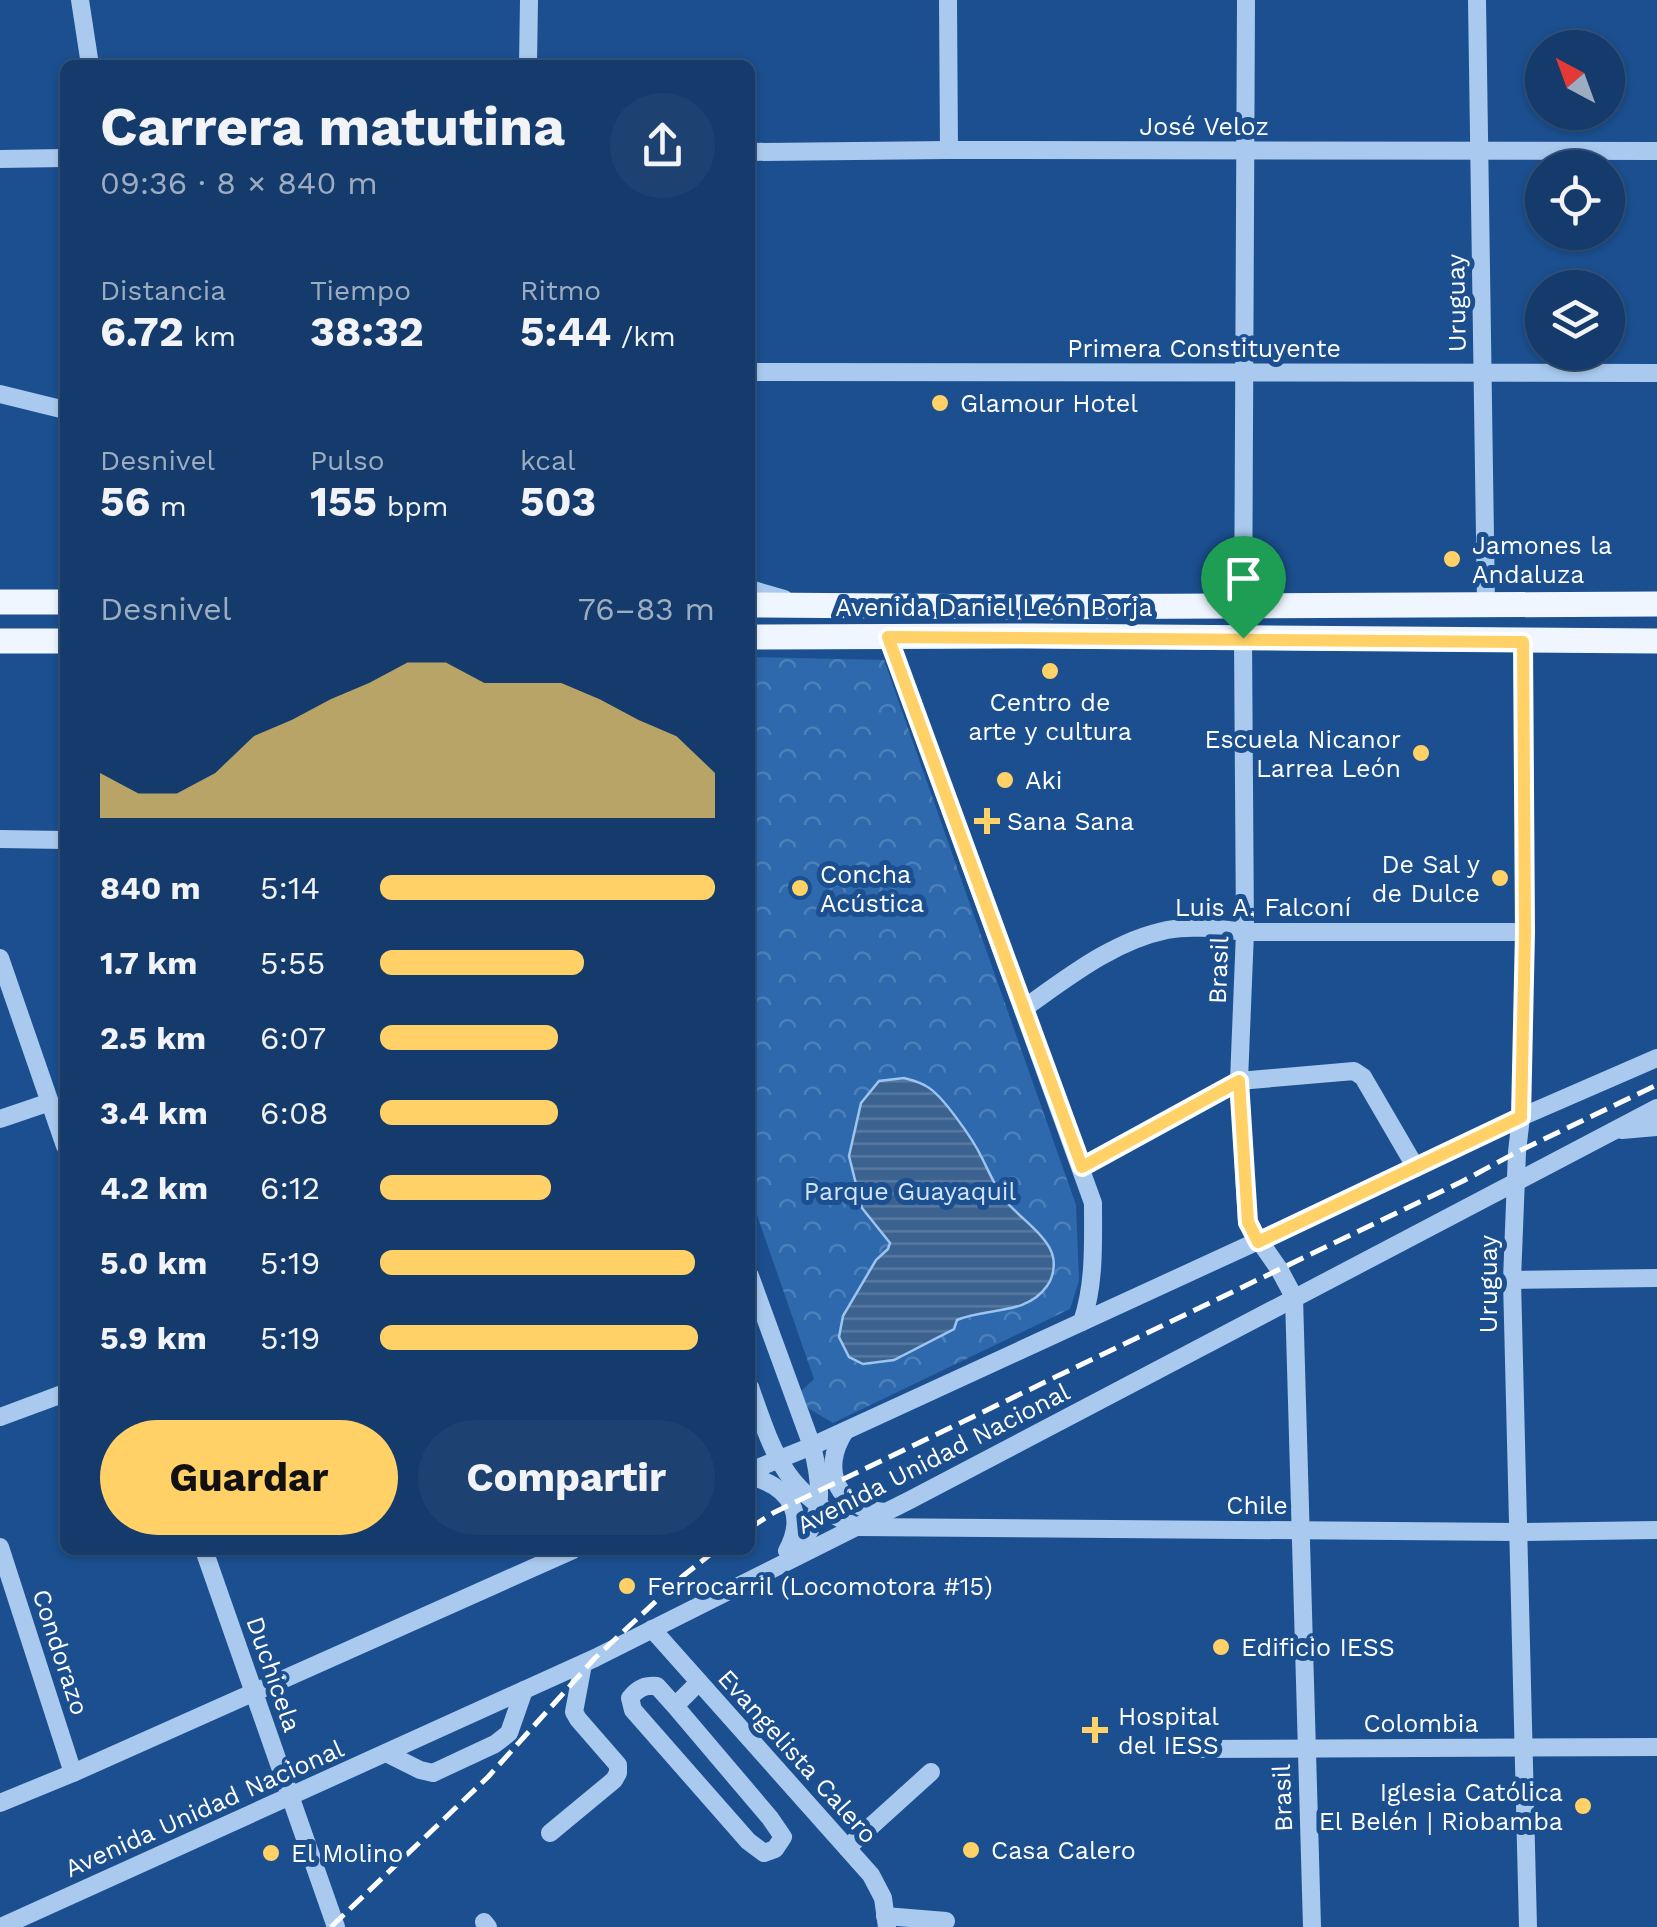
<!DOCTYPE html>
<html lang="es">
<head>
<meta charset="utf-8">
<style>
	:root { --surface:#143b6b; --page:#1d4271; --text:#f1f3f6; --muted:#9dadc1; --line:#33557e; --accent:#ffd166 }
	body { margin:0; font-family:"Work Sans",sans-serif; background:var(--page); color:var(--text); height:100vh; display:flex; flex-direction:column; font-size:38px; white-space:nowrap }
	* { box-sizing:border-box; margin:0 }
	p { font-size:32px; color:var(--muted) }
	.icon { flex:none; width:55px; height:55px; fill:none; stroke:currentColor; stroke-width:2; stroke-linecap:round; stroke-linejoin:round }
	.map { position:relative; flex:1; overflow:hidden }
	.sheet { position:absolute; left:60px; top:60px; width:695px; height:1495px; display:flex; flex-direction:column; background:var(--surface); border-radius:15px; box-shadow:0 2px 8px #0004,0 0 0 2px var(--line) }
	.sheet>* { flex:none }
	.needle { width:65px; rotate:319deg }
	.tools { position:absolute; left:1525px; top:30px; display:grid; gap:20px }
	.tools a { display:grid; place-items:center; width:100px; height:100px; border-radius:50%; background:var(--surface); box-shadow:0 2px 8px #0004,0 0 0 2px var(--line); font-size:50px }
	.pin { position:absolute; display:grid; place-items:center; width:85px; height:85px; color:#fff; margin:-102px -42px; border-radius:50% 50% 50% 0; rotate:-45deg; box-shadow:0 0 10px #0007 }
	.pin .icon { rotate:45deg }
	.round { display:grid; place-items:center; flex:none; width:105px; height:105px; border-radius:52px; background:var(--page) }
	.head { display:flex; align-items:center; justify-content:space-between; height:170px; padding:0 40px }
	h1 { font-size:55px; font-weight:700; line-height:75px }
	.stats { display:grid; grid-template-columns:repeat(3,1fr); gap:15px; height:170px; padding:10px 40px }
	.stats div { display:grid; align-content:center }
	.stats b { font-size:42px; font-weight:700 }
	.stats small { font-size:28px; font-weight:400 }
	.stats p { font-size:28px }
	.chart { height:280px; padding:20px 40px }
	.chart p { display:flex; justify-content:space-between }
	.chart svg { width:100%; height:180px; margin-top:10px; fill:var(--accent); opacity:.7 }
	.cta { display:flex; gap:20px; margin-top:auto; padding:20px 40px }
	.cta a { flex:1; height:115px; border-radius:60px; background:var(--accent); color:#111; font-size:40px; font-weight:700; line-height:115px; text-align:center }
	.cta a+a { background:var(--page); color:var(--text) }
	ul { padding:0 40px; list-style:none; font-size:32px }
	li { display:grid; grid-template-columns:160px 120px 1fr; align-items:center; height:75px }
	li i { height:25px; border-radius:12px; background:var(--accent) }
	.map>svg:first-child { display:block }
	.park { fill:url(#park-crowns) }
	.water { fill:url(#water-rules); stroke:#9cc4f0; stroke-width:2.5 }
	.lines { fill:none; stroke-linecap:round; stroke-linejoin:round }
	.minor { stroke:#a9c9ee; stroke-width:18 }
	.major { stroke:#f0f6ff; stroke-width:25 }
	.rail { stroke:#fff; stroke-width:5; stroke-dasharray:18 8; stroke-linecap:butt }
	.route-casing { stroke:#fff; stroke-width:20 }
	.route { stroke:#ffd166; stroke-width:12 }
	.poi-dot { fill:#ffd166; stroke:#1b4f8f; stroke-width:4 }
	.labels { text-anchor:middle; stroke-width:10; stroke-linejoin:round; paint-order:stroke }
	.street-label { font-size:25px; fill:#fff; stroke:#1b4f8f }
	.poi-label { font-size:25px; fill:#fff; stroke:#1b4f8f; text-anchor:start }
	.park-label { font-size:25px; fill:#cfe3fa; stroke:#1b4f8f }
</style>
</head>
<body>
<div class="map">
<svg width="1657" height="1927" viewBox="0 0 1657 1927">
	<defs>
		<pattern id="park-crowns" width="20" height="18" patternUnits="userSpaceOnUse" patternTransform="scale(2.5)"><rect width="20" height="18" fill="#2e69ad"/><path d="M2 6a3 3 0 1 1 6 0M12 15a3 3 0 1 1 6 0" fill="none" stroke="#4d80b9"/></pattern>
		<pattern id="water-rules" width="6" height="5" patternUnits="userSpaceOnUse" patternTransform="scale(2.5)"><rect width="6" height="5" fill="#3c6290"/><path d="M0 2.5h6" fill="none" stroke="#597aa1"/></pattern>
	</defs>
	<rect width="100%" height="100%" fill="#1b4f8f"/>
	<!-- park -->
	<path class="park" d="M750,657l134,3 192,545 3,76 -9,28 -237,114 -25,-15 -7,-17 13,-12 -64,-184z"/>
	<!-- water -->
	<path class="water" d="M904,1078c7,2 16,4 22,8 16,8 48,55 56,72 7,14 13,28 22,41 13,17 45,37 49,58 2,9 0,21 -6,29 -21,30 -61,21 -90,34l-3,9 -60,31 -31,4 -14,-7 -10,-20 4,-21 33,-56 12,-11 2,-6 -28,-35 -13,-52 12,-53 18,-22z"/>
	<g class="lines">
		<!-- minor -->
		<g class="minor">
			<path d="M80,0l10,65"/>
			<path d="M948,0l1,150"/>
			<path d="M1246,0l-3,638 2,294 -6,149 8,142 32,46 15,28 18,630"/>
			<path d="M1477,0l9,605"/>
			<path d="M528,65l1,-65"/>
			<path d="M750,152l199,-2 708,1"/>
			<path d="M0,159l65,-1"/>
			<path d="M750,372l907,1"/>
			<path d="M0,394l65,16"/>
			<path d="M750,589l34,10"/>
			<path d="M888,637l205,566c0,41 2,80 -11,119"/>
			<path d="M1523,642l2,290 -4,185 -4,35 -5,128 16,647"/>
			<path d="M0,839l65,1"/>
			<path d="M0,958l65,188"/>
			<path d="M1023,1009c44,-31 90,-68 144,-79 25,-5 53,-1 78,2h280"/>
			<path d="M0,1119l50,-17"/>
			<path d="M1622,1130l35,-3"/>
			<path d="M1081,1167l158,-86 115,-10 9,6 53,91"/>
			<path d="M750,1276l62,170c11,43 13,76 -21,108"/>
			<path d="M1512,1280l145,-2"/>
			<path d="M750,1387c24,69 36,108 107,140l661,5 139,-2"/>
			<path d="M0,1417l65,-24"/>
			<path d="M845,1431c-26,40 -7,79 41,81"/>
			<path d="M750,1471l62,-25 446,-205 263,-124 136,-59"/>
			<path d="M750,1476c40,11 57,38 37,75"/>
			<path d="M0,1547l73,226"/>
			<path d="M204,1550l132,377"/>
			<path d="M652,1629l219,246 12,23 4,29"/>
			<path d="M675,1706l95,112 13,19 -8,12 -11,4 -16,-12 -115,-131 -3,-12c8,-10 15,-13 27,-12l18,20 24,-24"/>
			<path d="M1185,1749l472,-2"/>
			<path d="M386,1753l34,17 13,3 62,-29 14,-11 15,-43"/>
			<path d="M0,1803l73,-30 500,-223"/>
			<path d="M550,1833l64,-53 4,-7v-8l-40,-46 -4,-7 9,-48"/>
			<path d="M847,1848l84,-76"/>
			<path d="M885,1916l61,5"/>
			<path d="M484,1922l4,5"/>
			<path d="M1,1927l594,-269 315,-158 747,-392"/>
		</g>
		<!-- major -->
		<g class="major">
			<path d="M0,602h65"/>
			<path d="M750,605l270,2 637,-3"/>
			<path d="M750,637l282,-1 625,5"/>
			<path d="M0,641h65"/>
		</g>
		<!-- rail -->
		<g class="rail">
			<path d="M750,1528l23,-15 690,-332 54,-29 140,-67"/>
			<path d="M331,1927l157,-150 107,-119 88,-82 33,-26"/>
		</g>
	</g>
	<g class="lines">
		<defs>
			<path id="route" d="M888,637l635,5 2,290 -4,185 -263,125 -10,-20 -9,-141 -157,86z"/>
		</defs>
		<!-- route casing -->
		<use href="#route" class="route-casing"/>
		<!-- route -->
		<use href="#route" class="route"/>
	</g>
	<!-- markers -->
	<g class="poi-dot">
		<circle cx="940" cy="403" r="10"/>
		<circle cx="1452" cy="559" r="10"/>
		<circle cx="1050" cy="671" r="10"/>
		<circle cx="1421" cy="753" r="10"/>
		<circle cx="1005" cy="780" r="10"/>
		<path d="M982 806h10v10h10v10h-10v10h-10v-10h-10v-10h10z"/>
		<circle cx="1500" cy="878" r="10"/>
		<circle cx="800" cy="888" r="10"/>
		<circle cx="627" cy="1586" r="10"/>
		<circle cx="1221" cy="1647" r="10"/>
		<path d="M1090 1715h10v10h10v10h-10v10h-10v-10h-10v-10h10z"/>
		<circle cx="1583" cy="1806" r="10"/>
		<circle cx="971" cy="1850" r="10"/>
		<circle cx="271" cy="1853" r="10"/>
	</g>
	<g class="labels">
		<!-- street labels -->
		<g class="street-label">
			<text x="1204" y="135">José Veloz</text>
			<text transform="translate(1456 303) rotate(-91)" y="9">Uruguay</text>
			<text x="1204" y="357">Primera Constituyente</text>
			<text x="994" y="616">Avenida Daniel León Borja</text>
			<text x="1263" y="916">Luis A. Falconí</text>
			<text transform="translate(1218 970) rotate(-88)" y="9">Brasil</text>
			<text transform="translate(1488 1284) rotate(-90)" y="9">Uruguay</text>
			<text transform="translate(933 1458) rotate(-27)" y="9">Avenida Unidad Nacional</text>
			<text x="1257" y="1514">Chile</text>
			<text transform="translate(61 1652) rotate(72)" y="9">Condorazo</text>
			<text transform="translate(274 1674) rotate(71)" y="9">Duchicela</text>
			<text x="1421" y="1732">Colombia</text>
			<text transform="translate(798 1756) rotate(48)" y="9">Evangelista Calero</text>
			<text transform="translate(1282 1798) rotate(-92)" y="9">Brasil</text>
			<text transform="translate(204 1808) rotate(-24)" y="9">Avenida Unidad Nacional</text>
		</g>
		<!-- poi labels -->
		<g class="poi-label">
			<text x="960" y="412">Glamour Hotel</text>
			<text x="1472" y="554">Jamones la<tspan x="1472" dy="29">Andaluza</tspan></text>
			<text x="1050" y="711" text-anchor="middle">Centro de<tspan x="1050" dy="29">arte y cultura</tspan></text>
			<text x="1401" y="748" text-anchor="end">Escuela Nicanor<tspan x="1401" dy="29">Larrea León</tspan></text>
			<text x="1025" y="789">Aki</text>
			<text x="1007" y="830">Sana Sana</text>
			<text x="1480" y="873" text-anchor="end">De Sal y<tspan x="1480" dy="29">de Dulce</tspan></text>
			<text x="820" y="883">Concha<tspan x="820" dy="29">Acústica</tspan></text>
			<text x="647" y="1595">Ferrocarril (Locomotora #15)</text>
			<text x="1241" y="1656">Edificio IESS</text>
			<text x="1118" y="1725">Hospital<tspan x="1118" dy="29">del IESS</tspan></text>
			<text x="1563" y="1801" text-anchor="end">Iglesia Católica<tspan x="1563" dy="29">El Belén | Riobamba</tspan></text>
			<text x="991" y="1859">Casa Calero</text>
			<text x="291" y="1862">El Molino</text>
		</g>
		<!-- park labels -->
		<g class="park-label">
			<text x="910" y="1200">Parque Guayaquil</text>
		</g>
	</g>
</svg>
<div class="tools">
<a><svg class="needle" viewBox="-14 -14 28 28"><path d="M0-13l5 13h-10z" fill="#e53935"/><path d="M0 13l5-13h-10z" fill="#9dadc1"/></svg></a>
<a><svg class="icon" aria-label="locate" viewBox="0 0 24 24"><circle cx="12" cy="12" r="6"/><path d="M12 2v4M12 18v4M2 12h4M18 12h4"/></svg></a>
<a><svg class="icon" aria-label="layers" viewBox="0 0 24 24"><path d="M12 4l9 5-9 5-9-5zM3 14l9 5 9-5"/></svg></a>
</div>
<div class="pin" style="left:1243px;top:638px;background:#1e9e55"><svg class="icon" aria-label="arrive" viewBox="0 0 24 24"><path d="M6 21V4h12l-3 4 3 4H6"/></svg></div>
<section class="sheet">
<div class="head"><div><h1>Carrera matutina</h1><p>09:36 · 8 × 840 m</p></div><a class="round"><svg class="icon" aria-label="share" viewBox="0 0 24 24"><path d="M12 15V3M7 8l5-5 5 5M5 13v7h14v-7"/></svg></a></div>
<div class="stats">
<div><p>Distancia</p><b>6.72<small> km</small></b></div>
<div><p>Tiempo</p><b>38:32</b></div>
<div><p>Ritmo</p><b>5:44<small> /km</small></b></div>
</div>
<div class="stats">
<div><p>Desnivel</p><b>56<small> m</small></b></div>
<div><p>Pulso</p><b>155<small> bpm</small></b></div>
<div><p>kcal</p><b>503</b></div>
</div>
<div class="chart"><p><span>Desnivel</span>76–83 m</p>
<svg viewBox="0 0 160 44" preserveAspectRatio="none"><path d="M0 44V33L10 38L20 38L30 33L40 24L50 20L60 15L70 11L80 6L90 6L100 11L110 11L120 11L130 15L140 20L150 24L160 33V44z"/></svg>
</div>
<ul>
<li><b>840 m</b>5:14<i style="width:100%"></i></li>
<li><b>1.7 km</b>5:55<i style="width:61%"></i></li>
<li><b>2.5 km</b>6:07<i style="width:53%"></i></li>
<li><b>3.4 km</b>6:08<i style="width:53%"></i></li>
<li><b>4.2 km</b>6:12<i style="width:51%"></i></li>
<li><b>5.0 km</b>5:19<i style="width:94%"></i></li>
<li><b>5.9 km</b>5:19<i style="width:95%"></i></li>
</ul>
<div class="cta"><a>Guardar</a><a>Compartir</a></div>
</section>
</div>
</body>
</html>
